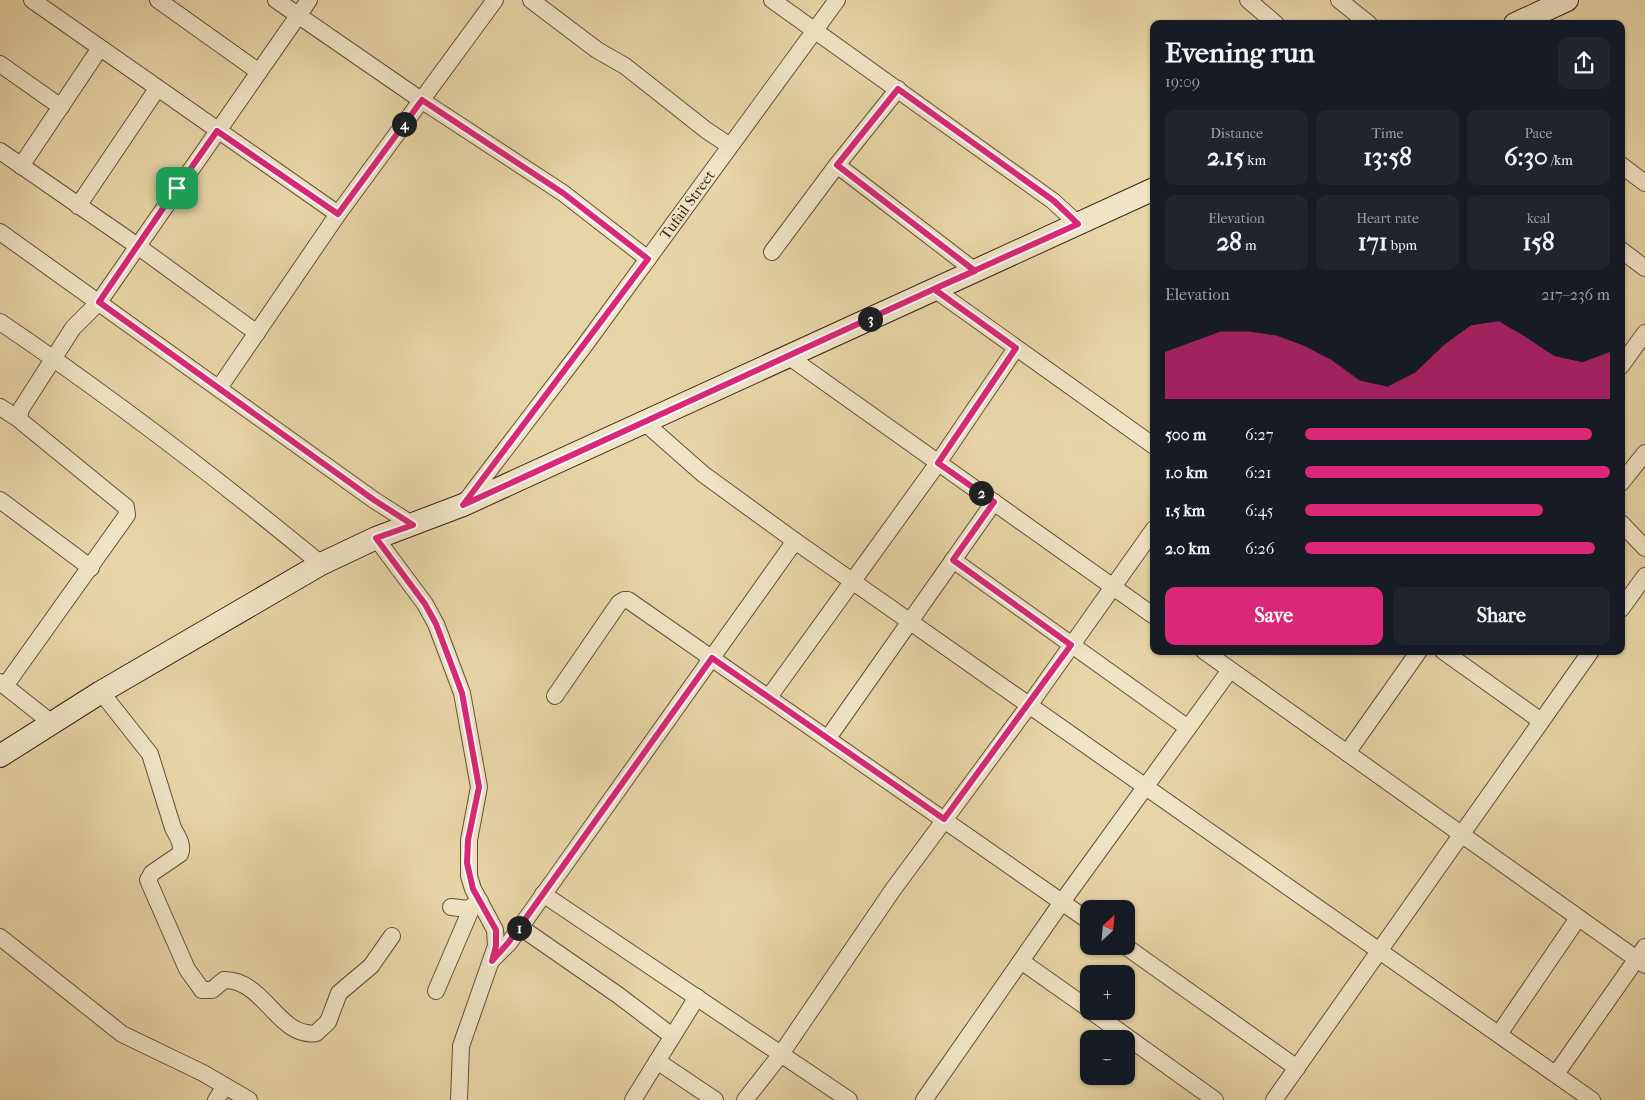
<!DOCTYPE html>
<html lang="en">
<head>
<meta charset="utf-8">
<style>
	:root { --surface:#171b24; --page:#20242c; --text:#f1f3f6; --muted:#9ea1a6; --accent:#db2777 }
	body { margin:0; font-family:"IM FELL French Canon",serif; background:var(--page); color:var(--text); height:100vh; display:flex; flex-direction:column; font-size:19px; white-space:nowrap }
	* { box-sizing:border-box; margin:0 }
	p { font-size:16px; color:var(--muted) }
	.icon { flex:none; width:28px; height:28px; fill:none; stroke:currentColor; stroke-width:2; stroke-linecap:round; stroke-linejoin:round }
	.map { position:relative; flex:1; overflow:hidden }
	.details { position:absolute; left:1150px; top:20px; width:475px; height:635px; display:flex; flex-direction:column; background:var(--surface); border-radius:10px; box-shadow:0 1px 4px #0004 }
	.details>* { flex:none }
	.needle { width:32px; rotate:26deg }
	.fabs { position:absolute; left:1080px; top:900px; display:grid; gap:10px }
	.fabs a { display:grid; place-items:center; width:55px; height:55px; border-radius:10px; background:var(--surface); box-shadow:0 1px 4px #0004; font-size:25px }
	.pin { position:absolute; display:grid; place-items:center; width:42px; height:42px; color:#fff; margin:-21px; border-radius:10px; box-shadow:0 2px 8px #0006 }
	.km { position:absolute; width:25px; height:25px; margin:-12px; border-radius:50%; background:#222; color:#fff; font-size:14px; line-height:25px; text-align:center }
	.round { display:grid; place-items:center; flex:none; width:52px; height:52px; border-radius:10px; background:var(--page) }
	.overview { display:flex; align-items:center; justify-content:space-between; height:85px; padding:0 15px }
	h1 { font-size:28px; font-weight:700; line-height:38px }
	.figures { display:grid; grid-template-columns:repeat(3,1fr); gap:8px; height:85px; padding:5px 15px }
	.figures div { display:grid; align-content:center; border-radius:10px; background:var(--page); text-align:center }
	.figures b { font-size:25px; font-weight:700 }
	.figures small { font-size:14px; font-weight:400 }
	.figures p { font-size:14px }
	.chart { height:140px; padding:10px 15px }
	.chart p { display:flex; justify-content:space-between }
	.chart svg { width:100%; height:90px; margin-top:5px; fill:var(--accent); opacity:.7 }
	.primary-button { display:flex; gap:10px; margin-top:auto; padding:10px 15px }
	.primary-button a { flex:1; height:58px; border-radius:10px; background:var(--accent); color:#fff; font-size:20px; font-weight:700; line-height:58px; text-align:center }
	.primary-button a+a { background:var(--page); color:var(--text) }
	ul { padding:0 15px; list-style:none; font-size:16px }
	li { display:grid; grid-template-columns:80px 60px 1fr; align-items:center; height:38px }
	li i { height:12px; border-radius:6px; background:var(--accent) }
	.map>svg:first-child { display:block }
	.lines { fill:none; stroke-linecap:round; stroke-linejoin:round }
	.street-casing { stroke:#644f37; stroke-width:18 }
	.secondary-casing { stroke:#382212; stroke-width:24 }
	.street { stroke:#f0e4c6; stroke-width:16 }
	.secondary { stroke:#f0e4c6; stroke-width:22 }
	.route-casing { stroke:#fff; stroke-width:10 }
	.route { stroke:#db2777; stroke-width:6 }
	.labels { text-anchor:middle; stroke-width:4.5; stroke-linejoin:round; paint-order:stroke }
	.street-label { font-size:15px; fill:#382212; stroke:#f0e4c6 }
</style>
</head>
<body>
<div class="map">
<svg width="1645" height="1100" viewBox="0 0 1645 1100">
	<rect width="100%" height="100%" fill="#e8d5a7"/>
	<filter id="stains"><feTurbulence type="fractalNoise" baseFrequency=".004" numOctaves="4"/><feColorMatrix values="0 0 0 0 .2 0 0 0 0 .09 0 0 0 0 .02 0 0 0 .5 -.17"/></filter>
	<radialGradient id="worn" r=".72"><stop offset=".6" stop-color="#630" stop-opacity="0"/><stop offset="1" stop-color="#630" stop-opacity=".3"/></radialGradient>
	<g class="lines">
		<defs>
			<g id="street">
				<path d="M32,0l306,214"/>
				<path d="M158,0l101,72"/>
				<path d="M276,0l145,100 142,93 85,66"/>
				<path d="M531,0l66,50 28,16 81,64 24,16"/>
				<path d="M772,0l281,201 25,23"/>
				<path d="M1248,0l28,24"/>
				<path d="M1339,0l30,24"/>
				<path d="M0,64l61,43"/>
				<path d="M0,151l136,94 121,88"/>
				<path d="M837,165l138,106"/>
				<path d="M1621,165l24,18"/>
				<path d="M21,166l79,-118"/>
				<path d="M78,206l79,-117"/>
				<path d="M0,232l374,268 39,25"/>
				<path d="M1621,250l24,18"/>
				<path d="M772,252l65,-87 61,-76"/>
				<path d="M934,289l220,157"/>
				<path d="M0,322c111,75 218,157 321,242"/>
				<path d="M788,356l366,260"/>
				<path d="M1621,366l24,-33"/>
				<path d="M219,388l119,-174 157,-214"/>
				<path d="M0,407l20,13"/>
				<path d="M644,422l59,52 92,67 797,559"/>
				<path d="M1621,483l24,-30"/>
				<path d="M0,500l91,68"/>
				<path id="s1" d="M465,502l117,-153 255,-349"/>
				<path d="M1621,523l24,25"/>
				<path d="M376,538l49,66 11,20 26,69 17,94 -10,53v36l4,13 22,41 1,16 -35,100 -2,54"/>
				<path d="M953,560l235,168"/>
				<path d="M1621,609l24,-33"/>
				<path d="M1204,651l441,314"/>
				<path d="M1443,651l98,70"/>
				<path d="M0,682l53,42"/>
				<path d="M5,686l122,-171 -1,-8 -104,-85 -3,-5 2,-8 52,-81 26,-26 210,-302"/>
				<path d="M101,692l49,62 23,74c4,8 11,17 7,26l-28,19 -4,7 39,89 15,21h10l12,-10c40,-1 55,59 92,53l12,-11 11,-29 32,-27 21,-30"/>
				<path d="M555,696l64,-93 5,-3h4l461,321"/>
				<path d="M769,697l169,-234 78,-115"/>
				<path d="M828,738l166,-236"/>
				<path d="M1347,753l72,-102"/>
				<path d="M543,894l306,206"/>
				<path d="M451,907l17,2 12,-8"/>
				<path d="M520,927l98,68 54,41"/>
				<path d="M0,937l122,97 81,39 46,27"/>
				<path d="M1125,946l172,122"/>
				<path d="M493,959l16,-16 286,-402"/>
				<path d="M1021,961l68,48"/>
				<path d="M436,991l36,-84"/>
				<path d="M1091,1011l124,89"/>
				<path d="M1499,1034l79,-116"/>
				<path d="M657,1061l58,39"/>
				<path d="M1556,1074l89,-127"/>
				<path d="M216,1100l9,-14"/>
				<path d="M633,1100l64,-103"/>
				<path d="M745,1100l36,-46 111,-163 138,-187 124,-175"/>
				<path d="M924,1100l138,-198 168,-232"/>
				<path d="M1274,1100l317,-449"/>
			</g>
			<g id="secondary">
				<path d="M1515,24l52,-24"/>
				<path d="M0,756l101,-64 220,-128 55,-26 87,-33 691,-316"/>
			</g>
		</defs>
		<!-- street casing -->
		<use href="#street" class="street-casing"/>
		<!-- secondary casing -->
		<use href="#secondary" class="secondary-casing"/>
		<!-- street -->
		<use href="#street" class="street"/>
		<!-- secondary -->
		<use href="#secondary" class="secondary"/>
	</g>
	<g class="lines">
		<defs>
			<path id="route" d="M177,188l-78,114 275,198 39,25 -37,13 49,66 11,20 26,69 17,94 -11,53 -1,23 6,26 23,41v16l-4,15 16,-18 204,-285 232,161 127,-174 -118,-85 41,-58 -56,-39 78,-115 -82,-59 144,-65 -24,-23 -156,-112 -61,76 138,106 -41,18 -471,216 185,-246 -85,-66 -141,-93 -84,114 -121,-83 -40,57"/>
		</defs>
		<!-- route casing -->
		<use href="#route" class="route-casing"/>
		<!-- route -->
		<use href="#route" class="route"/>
	</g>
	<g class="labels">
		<!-- street labels -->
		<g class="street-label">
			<text dy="5" stroke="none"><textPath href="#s1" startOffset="371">Tufail Street</textPath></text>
		</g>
	</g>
	<rect width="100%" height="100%" filter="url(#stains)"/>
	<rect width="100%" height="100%" fill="url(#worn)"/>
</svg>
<div class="fabs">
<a><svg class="needle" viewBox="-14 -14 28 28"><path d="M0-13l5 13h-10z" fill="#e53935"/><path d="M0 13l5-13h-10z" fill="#9ea1a6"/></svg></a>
<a>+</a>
<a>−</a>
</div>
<div class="pin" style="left:177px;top:188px;background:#1e9e55"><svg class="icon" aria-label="arrive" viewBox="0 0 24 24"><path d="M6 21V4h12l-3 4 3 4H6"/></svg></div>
<b class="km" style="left:519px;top:928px">1</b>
<b class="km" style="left:981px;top:493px">2</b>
<b class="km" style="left:870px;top:319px">3</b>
<b class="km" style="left:404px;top:124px">4</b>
<section class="details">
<div class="overview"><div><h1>Evening run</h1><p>19:09</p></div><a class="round"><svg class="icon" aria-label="share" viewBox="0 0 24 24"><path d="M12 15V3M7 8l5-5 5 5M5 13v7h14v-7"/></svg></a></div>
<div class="figures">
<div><p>Distance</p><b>2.15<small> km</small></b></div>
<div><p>Time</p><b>13:58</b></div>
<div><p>Pace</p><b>6:30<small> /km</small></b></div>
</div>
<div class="figures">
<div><p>Elevation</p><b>28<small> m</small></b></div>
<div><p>Heart rate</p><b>171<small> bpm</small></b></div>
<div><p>kcal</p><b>158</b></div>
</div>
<div class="chart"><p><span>Elevation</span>217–236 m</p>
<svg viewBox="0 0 160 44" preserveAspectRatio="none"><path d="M0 44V21L10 16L20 11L30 11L40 13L50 18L60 25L70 35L80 38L90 31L100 18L110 8L120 6L130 14L140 23L150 26L160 21V44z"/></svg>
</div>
<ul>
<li><b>500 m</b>6:27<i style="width:94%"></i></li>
<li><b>1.0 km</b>6:21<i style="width:100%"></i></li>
<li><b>1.5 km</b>6:45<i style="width:78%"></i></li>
<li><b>2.0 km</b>6:26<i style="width:95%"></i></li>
</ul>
<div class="primary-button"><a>Save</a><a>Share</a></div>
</section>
</div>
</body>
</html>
